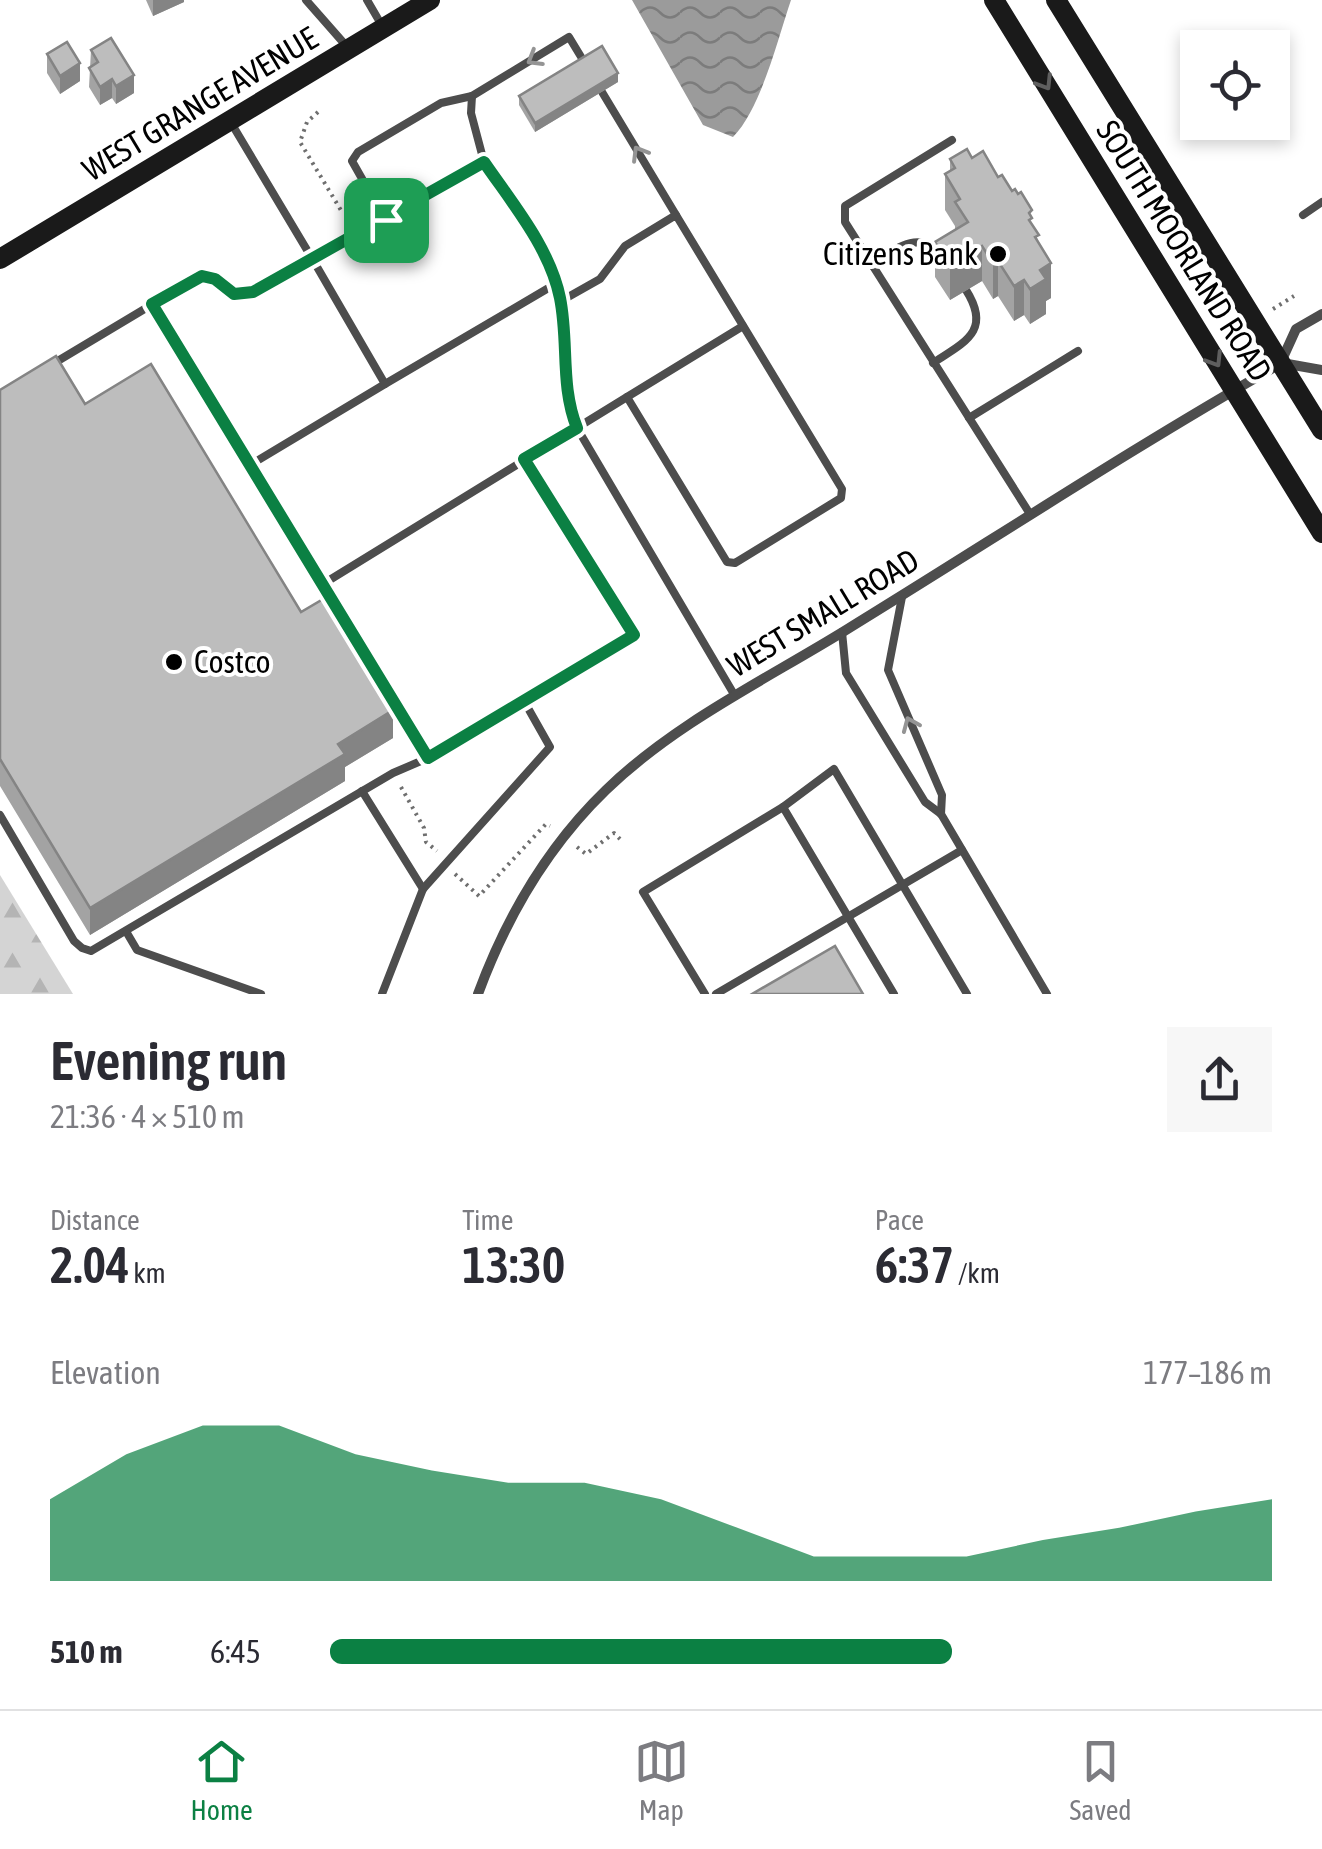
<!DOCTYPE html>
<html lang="en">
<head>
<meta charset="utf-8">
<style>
	:root { --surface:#fff; --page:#f7f7f7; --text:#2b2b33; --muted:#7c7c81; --line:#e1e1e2; --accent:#0b8043 }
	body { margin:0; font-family:"Asap Condensed",sans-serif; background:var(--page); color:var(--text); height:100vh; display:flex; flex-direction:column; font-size:38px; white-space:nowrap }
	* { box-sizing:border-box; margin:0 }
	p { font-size:32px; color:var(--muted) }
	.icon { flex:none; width:55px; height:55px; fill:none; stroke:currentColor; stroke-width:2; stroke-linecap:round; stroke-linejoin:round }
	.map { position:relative; height:994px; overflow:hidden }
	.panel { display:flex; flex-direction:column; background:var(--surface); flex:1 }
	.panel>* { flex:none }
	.tools { position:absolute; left:1180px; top:30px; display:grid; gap:20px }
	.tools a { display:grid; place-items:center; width:110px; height:110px; border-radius:0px; background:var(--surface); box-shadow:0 5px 15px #0003; font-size:50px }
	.pin { position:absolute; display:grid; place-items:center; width:85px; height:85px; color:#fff; margin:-42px; border-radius:20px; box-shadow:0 5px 15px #0006 }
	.round { display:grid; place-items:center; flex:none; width:105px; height:105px; border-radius:0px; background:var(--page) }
	.headline { display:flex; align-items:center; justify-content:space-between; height:170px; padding:0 50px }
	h1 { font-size:55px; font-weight:600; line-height:75px }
	.figures { display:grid; grid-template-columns:repeat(3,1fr); gap:15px; height:170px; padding:10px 50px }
	.figures div { display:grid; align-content:center }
	.figures b { font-size:50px; font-weight:600 }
	.figures small { font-size:28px; font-weight:400 }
	.figures p { font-size:28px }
	.chart { height:280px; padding:20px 50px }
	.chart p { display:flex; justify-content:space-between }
	.chart svg { width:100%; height:180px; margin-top:10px; fill:var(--accent); opacity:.7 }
	ul { padding:0 50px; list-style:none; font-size:32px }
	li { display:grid; grid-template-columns:160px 120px 1fr; align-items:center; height:75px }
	li i { height:25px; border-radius:12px; background:var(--accent) }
	.tab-bar { display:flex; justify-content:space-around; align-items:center; height:140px; border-top:2px solid var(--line); background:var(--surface); font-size:28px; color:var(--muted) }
	.tab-bar a { display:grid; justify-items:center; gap:5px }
	.tab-bar .active { color:var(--accent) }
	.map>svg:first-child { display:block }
	.forest { fill:url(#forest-firs) }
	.water { fill:url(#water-waves) }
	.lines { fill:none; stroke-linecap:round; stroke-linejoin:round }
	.path { stroke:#6f6f6f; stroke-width:4; stroke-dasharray:2.5 5; stroke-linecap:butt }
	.lane { stroke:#4d4d4d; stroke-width:8 }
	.street { stroke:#4d4d4d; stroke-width:10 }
	.secondary { stroke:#1a1a1a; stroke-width:20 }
	.wall { fill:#a3a3a3 }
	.shaded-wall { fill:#848484 }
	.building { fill:#bdbdbd; stroke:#848484; stroke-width:2.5 }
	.oneway { stroke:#949494 }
	.oneway2 { stroke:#5f5f5f }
	.route-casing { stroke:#fff; stroke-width:20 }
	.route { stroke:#0b8043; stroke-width:12 }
	.poi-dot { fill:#000; stroke:#fff; stroke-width:4 }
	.labels { text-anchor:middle; stroke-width:8; stroke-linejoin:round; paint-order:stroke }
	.street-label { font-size:32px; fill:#000; stroke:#fff }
	.poi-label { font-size:32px; fill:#000; stroke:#fff; text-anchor:end }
</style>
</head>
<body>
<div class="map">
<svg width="1322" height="994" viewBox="0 0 1322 994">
	<defs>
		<pattern id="forest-firs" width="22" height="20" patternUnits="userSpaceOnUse" patternTransform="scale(2.5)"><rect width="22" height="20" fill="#d4d4d4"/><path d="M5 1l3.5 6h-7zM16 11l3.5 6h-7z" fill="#b4b4b4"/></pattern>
		<pattern id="water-waves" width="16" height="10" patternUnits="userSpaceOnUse" patternTransform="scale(2.5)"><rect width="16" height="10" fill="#9b9b9b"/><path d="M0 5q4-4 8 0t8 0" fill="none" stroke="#7c7c7c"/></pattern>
	</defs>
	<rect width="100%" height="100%" fill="#fff"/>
	<!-- forest -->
	<path class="forest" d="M0,875l73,119h-73z"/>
	<!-- water -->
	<path class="water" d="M632,0h159c-13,38 -30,109 -58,137l-30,-12z"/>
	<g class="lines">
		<!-- path -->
		<g class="path">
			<path d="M318,112l-11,10 -7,20 42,70"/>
			<path d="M1273,309l21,-13"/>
			<path d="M401,787l23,41 2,14 11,9"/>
			<path d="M577,847l9,7 28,-21 6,6"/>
			<path d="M455,874l24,22 67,-72 4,2"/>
		</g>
		<!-- lane -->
		<g class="lane">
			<path d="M306,0l43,49"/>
			<path d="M367,0l14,24"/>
			<path d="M602,92l74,123"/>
			<path d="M472,96l-1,17 13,49"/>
			<path d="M230,121l83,139 171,-98c28,41 66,86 76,136 9,46 -1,85 17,130l158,268"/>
			<path d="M952,140l-107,66v16l185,292"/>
			<path d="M1303,215l19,-13"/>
			<path d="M386,221l-34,-60 6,-9 83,-49 31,-7 97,-59 17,28"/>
			<path d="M871,265c25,-16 45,-35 71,-12"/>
			<path d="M152,304l171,280"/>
			<path d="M933,363c32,-21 59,-32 33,-73"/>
			<path d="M51,365l147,-88h13l30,19 12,-4 60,-32 72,124 172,-101"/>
			<path d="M627,397l116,-71"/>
			<path d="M969,418l109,-67"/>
			<path d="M250,465l135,-81"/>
			<path d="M902,597l-14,73 54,125 -1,19"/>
			<path d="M842,632l4,41 79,129 16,12 106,180"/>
			<path d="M428,758l206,-123 -109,-176"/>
			<path d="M362,791l61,98"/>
			<path d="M783,807l51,-38 133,225"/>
			<path d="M0,815l74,126 8,7 9,3 302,-178 35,-15 -105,-174 304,-187 100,165 8,1 106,-65 1,-9 -166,-274 -51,31 -25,33 -39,22"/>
			<path d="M127,933l10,17 124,44"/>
			<path d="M382,994l41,-105 127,-142 -26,-46"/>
			<path d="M705,994l-62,-102 140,-85 111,187"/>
			<path d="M716,994l246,-144"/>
		</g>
		<!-- street -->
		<g class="street">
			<path d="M1281,362l15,-33 26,-15"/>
			<path d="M1282,363l40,7"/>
			<path d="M478,994c28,-76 69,-147 128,-204 69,-67 159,-110 240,-160 145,-89 286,-182 434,-266"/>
		</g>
		<!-- secondary -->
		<g class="secondary">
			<path d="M994,0l328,533"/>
			<path d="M1056,0l266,430"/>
			<path d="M0,259l430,-259"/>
		</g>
	</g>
	<!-- wall -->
	<g class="wall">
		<path d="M146,0h38v2l-31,14z"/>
		<path d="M91,50l43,43 -18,11 -4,-6 -12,7 -11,-18z"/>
		<path d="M47,54l33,27 -20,13 -13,-21z"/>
		<path d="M618,82l-83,50 -16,-27v-9z"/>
		<path d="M972,158l26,19 34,48 7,18 12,55 -5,3v13l-16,10 -6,-9 -10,6 -16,-25 -5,3 -11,-18 -32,19 -15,-23v-35l20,-13v-3l-10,-16v-36l5,-3v-12z"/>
		<path d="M0,390l85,14 303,299 5,35 -48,29v14l-255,154 -90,-149z"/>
	</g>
	<!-- shaded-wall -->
	<g class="shaded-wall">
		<path d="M153,0h31v2l-31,14z"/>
		<path d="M80,63v18l-20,13v-18z"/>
		<path d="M618,73v9l-83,50v-9z"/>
		<path d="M134,75v18l-18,11v-18z"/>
		<path d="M112,79v19l-12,7v-18z"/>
		<path d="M982,246v35l-32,19v-35z"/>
		<path d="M998,261v35l-5,3v-36z"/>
		<path d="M1051,263v35l-5,3v13l-16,10v-35l10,-19z"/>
		<path d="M1024,280v35l-10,6v-35z"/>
		<path d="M388,696v17l5,-3v28l-48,29v14l-255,154v-27l248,-164z"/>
	</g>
	<!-- building -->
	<g class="building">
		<path d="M111,38l23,37 -18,11 -4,-7 -12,8 -11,-19 9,-6 -7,-12z"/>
		<path d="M67,42l13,21 -20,13 -13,-22z"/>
		<path d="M602,46l16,27 -83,50 -16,-27z"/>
		<path d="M967,149l5,9 11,-7 15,26 4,-2 10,16 3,-2 3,5 3,-2 11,18 -3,3 3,5 -3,2 10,15 -4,2 16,26 -11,7 6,9 -16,10 -6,-9 -10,6 -16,-25 -5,2 -11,-17 -32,19 -15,-23 33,-20 -13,-20 5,-3 -15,-25 10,-6 -5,-9z"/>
		<path d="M56,356l29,48 66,-40 150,248 24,-14 63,98 -3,2 8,12 -55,34 7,10 -255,154 -90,-149v-369z"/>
		<path d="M835,946l28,48h-111z"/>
	</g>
	<!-- one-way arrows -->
	<defs><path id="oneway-chevron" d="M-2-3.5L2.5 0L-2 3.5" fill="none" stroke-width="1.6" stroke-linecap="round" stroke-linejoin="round" transform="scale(2.5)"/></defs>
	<g class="oneway">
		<use href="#oneway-chevron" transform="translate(534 59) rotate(149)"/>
		<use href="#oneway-chevron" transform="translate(639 153) rotate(-121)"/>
		<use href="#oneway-chevron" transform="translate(910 724) rotate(-113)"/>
	</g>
	<g class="oneway2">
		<use href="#oneway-chevron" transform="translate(1045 83) rotate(58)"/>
		<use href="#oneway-chevron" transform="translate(1215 360) rotate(58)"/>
	</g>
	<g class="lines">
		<defs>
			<path id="route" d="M484,162c28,41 66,86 76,136 9,45 0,87 17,130l-53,31 110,176 -206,123 -276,-454 50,-28 13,3 19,15 19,-2z"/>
		</defs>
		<!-- route casing -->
		<use href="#route" class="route-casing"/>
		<!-- route -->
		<use href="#route" class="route"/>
	</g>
	<!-- markers -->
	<g class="poi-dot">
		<circle cx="998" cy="254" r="10"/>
		<circle cx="174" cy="662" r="10"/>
	</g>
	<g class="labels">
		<!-- street labels -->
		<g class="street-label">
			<text transform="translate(200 104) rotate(-31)" y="11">WEST GRANGE AVENUE</text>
			<text transform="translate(1184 251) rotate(58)" y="11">SOUTH MOORLAND ROAD</text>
			<text transform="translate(823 613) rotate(-31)" y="11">WEST SMALL ROAD</text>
		</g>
		<!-- poi labels -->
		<g class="poi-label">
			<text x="978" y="265">Citizens Bank</text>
			<text x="194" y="673" text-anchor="start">Costco</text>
		</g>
	</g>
</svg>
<div class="tools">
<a><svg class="icon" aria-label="locate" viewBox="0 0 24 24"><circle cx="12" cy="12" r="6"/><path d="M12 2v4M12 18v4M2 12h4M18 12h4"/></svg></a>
</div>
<div class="pin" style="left:386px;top:220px;background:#1e9e55"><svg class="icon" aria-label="arrive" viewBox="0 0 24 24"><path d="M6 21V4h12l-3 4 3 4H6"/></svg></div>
</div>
<section class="panel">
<div class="headline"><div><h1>Evening run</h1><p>21:36 · 4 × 510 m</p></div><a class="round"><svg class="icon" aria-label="share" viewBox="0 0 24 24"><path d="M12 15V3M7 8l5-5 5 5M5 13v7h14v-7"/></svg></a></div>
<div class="figures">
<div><p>Distance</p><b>2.04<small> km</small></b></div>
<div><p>Time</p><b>13:30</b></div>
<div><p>Pace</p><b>6:37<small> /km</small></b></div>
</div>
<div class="chart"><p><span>Elevation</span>177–186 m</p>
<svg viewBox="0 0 160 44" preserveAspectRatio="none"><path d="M0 44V24L10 13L20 6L30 6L40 13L50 17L60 20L70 20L80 24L90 31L100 38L110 38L120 38L130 34L140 31L150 27L160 24V44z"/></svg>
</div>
<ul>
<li><b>510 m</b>6:45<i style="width:66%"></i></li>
</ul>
</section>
<nav class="tab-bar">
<a class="active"><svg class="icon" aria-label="home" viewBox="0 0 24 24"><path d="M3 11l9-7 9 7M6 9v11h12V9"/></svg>Home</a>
<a><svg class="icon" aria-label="map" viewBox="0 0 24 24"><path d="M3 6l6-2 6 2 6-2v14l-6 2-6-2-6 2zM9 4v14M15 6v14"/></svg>Map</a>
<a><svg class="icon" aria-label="saved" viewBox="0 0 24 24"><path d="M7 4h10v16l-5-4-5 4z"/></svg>Saved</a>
</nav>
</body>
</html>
